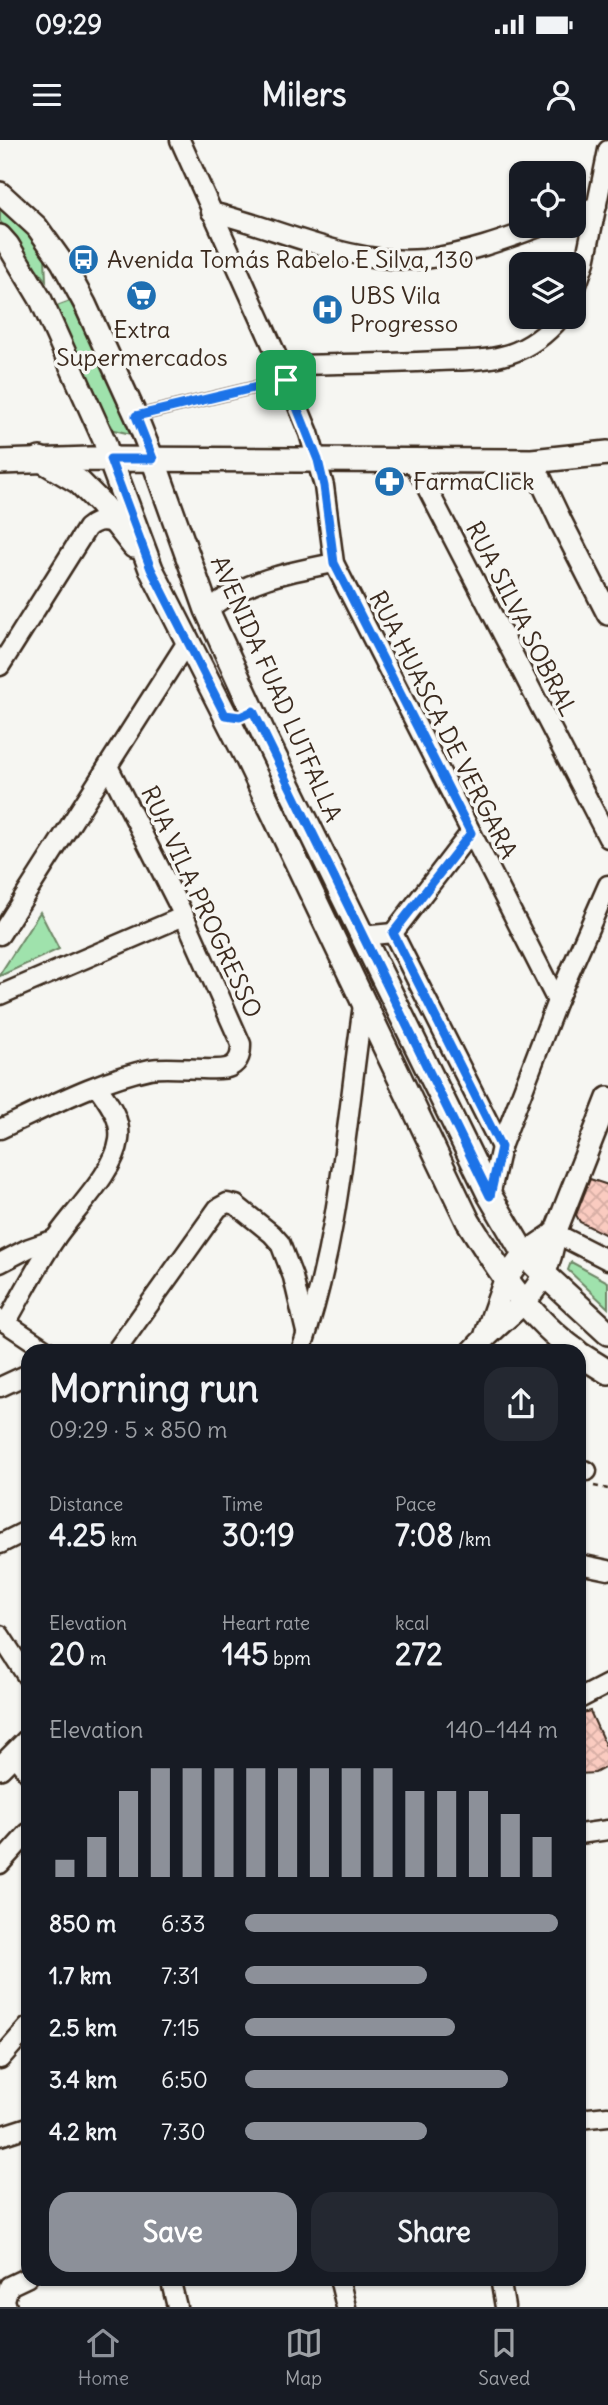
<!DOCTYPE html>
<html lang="en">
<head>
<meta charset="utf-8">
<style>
	:root { --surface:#171b24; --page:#242831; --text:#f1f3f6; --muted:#9ea1a6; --line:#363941; --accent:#8c9099 }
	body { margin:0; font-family:Delius,sans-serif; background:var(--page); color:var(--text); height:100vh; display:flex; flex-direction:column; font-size:26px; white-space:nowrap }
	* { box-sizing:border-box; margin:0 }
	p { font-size:23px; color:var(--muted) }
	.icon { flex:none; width:38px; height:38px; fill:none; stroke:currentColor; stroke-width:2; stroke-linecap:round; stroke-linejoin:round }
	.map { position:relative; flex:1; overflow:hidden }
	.sheet { position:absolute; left:21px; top:1204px; width:565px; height:942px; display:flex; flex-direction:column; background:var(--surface); border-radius:21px; box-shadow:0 2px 5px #0004 }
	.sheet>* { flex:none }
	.tools { position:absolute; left:509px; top:21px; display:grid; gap:14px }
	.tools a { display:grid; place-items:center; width:77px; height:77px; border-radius:14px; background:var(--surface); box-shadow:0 2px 5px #0004; font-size:35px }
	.pin { position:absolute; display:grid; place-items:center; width:60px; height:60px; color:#fff; margin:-30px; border-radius:14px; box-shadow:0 4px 10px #0006 }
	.round { display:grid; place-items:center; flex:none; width:74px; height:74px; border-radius:21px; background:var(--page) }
	.summary { display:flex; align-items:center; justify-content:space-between; height:119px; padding:0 28px }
	h1 { font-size:38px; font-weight:800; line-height:52px }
	.metrics { display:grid; grid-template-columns:repeat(3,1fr); gap:10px; height:119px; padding:7px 28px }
	.metrics div { display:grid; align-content:center }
	.metrics b { font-size:30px; font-weight:800 }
	.metrics small { font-size:19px; font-weight:400 }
	.metrics p { font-size:19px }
	.chart { height:196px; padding:14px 28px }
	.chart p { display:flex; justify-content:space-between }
	.chart svg { width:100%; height:126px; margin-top:7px; stroke:var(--accent); stroke-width:6 }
	.cta { display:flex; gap:14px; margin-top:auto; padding:14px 28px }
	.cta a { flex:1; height:80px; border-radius:21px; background:var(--accent); color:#fff; font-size:28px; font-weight:800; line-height:80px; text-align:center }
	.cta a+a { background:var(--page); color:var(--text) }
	ul { padding:0 28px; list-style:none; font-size:23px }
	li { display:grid; grid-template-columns:112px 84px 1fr; align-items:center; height:52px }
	li i { height:18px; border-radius:9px; background:var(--accent) }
	.status { display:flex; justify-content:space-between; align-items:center; height:49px; padding:0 35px; background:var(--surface); direction:ltr }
	.status svg { height:19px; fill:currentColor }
	header { display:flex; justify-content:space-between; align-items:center; height:91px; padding:0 28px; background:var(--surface); font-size:32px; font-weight:800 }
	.menu { display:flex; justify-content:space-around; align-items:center; height:98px; border-top:2px solid var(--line); background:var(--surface); font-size:19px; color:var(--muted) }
	.menu a { display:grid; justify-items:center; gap:4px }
	.menu .on { color:var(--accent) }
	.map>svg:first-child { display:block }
	.park { fill:#9fe2ac; stroke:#6d8665; stroke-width:2 }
	.building { fill:url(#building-cross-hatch); stroke:#3b2a1e; stroke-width:2 }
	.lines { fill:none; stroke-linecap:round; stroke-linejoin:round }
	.service-casing { stroke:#3b2a1e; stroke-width:14 }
	.minor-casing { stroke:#3b2a1e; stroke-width:23 }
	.tertiary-casing { stroke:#3b2a1e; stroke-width:26 }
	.secondary-casing { stroke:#3b2a1e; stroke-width:28 }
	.path { stroke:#3b2a1e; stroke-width:2.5; stroke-dasharray:5 5; stroke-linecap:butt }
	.service { stroke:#f6f6f2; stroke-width:9 }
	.minor { stroke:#f6f6f2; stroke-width:18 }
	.tertiary { stroke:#f6f6f2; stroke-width:21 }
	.secondary { stroke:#f6f6f2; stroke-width:23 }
	.route-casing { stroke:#fff; stroke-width:14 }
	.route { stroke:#1a73e8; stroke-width:9 }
	.labels { text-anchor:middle; stroke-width:7; stroke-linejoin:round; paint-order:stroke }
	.poi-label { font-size:24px; fill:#3b2a1e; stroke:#f6f6f2; text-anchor:start }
	.street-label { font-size:24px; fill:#3b2a1e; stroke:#f6f6f2 }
</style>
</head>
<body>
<div class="status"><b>09:29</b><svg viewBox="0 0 49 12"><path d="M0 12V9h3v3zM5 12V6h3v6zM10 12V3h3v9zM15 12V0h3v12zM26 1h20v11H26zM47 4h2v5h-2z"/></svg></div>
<header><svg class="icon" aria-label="menu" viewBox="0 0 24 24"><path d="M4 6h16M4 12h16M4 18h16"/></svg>Milers<svg class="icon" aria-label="person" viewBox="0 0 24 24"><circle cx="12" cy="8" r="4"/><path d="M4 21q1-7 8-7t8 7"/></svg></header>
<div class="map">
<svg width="608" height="2167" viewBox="0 0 608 2167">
	<defs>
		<pattern id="building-cross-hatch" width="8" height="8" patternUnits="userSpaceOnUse" patternTransform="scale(1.75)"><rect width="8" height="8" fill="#facbc0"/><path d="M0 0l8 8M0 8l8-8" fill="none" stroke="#d7aea5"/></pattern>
	</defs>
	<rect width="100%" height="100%" fill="#f6f6f2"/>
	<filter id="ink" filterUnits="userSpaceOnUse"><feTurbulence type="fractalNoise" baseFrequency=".0143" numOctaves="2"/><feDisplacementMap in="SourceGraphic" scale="14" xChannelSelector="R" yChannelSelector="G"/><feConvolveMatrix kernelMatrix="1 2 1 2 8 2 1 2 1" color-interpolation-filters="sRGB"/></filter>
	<g filter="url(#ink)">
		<!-- park -->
		<g class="park">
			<path d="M0,66l30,27 15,24 1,24 -46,-60z"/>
			<path d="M70,161l50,103 11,30 -17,-4 -15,-24 -45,-99z"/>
			<path d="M40,772l19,37 -59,27v-2z"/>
			<path d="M571,1122l37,20v26l-40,-38z"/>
		</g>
		<!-- building -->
		<g class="building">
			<path d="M590,1039l18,6v51l-28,-14 -4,-7z"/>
			<path d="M590,1571l18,40v15l-13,7 -16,1v-60z"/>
		</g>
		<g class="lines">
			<defs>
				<path id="service" d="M136,276l150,-36"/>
				<g id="minor">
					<path d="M180,0l101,225 28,68 15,53 10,77 223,438"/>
					<path d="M211,72c69,16 139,54 213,47 41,-5 80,-19 118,-33"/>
					<path d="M574,74l23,-8"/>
					<path d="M574,153l11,-31 23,-112"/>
					<path d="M281,225c53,-1 105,-1 158,-4 22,-1 48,0 70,-7 21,-7 38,-20 52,-37"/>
					<path d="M412,319l196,379"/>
					<path d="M207,470c39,-30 81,-38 127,-47"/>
					<path d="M0,526l87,-138c12,-10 20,-7 33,-2"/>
					<path d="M393,793l77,-100"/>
					<path d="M0,795l187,-293"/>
					<path d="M362,796l31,-3 108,214"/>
					<path d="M0,855l184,-79"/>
					<path d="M0,989c48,-22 98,-49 150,-60 20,-4 67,4 80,-2 10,-5 11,-14 11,-23l-57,-128 -76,-150"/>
					<path d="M490,1056l11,-49 56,-146 51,-116"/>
					<path d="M555,1093l53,27"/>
					<path d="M0,1123l29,-15 26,-9"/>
					<path d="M0,1179l48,32"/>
					<path d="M6,1183c16,-28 31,-57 49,-84 18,-27 60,-67 64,-99 3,-21 -11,-38 -22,-54"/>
					<path d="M116,1211l102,-143 9,-5 9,2 36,29 8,9 13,34 13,55"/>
					<path d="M301,1211c39,-114 45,-228 62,-346"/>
					<path d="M0,1247l28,-13"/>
					<path d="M579,1329l8,2"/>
					<path d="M0,1404l28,-14"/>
					<path d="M579,1424l29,6"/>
					<path d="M0,1495l28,43"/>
					<path d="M579,1559l29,-15"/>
					<path d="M14,1615l14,18"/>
					<path d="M579,1694l29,-4"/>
					<path d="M0,1724l28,-31"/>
					<path d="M0,1919l28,-32"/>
					<path d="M579,1979l29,-3"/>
					<path d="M0,1996l28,-9"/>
					<path d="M170,2138l7,29"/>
					<path d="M339,2138l7,29"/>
					<path d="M500,2138l5,29"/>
					<path d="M7,2167l-2,-7 4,-14 19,-9"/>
				</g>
				<g id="tertiary">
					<path d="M0,53l37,34 25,35 23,42 51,112 17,43"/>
					<path d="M0,96l8,9 33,55 63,140 6,19"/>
					<path d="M532,321l29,61 47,92"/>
					<path d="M486,1194l19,-54 19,-26 31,-21"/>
					<path d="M473,1211c40,-46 73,-50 82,-118l53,-135"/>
					<path d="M0,1628l28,-28"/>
				</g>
				<g id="secondary">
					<path d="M40,319l39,23 21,21 34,43"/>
					<path d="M110,319l41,110 96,189 221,463c30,48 61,97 108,130"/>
					<path d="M153,319l54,151 59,129 224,457 34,58 21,21 63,58"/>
					<path d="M0,322l90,-3 442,2 76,-8"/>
					<path d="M579,1214l29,18"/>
				</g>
			</defs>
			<!-- service casing -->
			<use href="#service" class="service-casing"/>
			<!-- minor casing -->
			<use href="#minor" class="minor-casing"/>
			<!-- tertiary casing -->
			<use href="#tertiary" class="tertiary-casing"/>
			<!-- secondary casing -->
			<use href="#secondary" class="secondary-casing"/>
			<!-- path -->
			<path class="path" d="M594,1346l14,3"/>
			<!-- service -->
			<use href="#service" class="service"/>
			<!-- minor -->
			<use href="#minor" class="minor"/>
			<!-- tertiary -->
			<use href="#tertiary" class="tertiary"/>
			<!-- secondary -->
			<use href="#secondary" class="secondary"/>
		</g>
	</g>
	<g class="lines" filter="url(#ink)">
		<defs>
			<path id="route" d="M286,240l32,80 6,26 10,77 137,270 -78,100 108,214 -11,49 -237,-485 -13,6 -15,-2 -74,-146 -41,-110h43l-17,-43z"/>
		</defs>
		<!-- route casing -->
		<use href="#route" class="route-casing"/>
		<!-- route -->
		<use href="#route" class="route"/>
	</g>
	<!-- icons -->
	<defs>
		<symbol id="bus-disc" viewBox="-11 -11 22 22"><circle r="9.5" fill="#1f6fb2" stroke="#f6f6f2"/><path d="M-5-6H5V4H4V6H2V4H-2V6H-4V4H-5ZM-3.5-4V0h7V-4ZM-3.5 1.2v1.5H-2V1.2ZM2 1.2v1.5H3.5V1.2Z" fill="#fff"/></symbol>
		<symbol id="supermarket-disc" viewBox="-11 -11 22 22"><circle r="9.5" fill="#1f6fb2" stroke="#f6f6f2"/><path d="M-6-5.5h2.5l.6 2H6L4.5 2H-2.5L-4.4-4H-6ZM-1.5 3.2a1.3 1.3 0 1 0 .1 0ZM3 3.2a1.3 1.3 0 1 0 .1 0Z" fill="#fff"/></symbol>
		<symbol id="hospital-disc" viewBox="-11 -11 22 22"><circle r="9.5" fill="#1f6fb2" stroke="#f6f6f2"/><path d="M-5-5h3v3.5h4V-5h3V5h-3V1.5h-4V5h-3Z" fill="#fff"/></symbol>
		<symbol id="pharmacy-disc" viewBox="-11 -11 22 22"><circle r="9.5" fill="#1f6fb2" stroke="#f6f6f2"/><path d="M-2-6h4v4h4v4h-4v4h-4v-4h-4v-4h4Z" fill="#fff"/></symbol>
	</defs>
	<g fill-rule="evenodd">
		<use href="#bus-disc" x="66" y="102" width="35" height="35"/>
		<use href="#supermarket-disc" x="124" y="138" width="35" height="35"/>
		<use href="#hospital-disc" x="310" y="152" width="35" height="35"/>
		<use href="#pharmacy-disc" x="372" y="324" width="35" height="35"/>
	</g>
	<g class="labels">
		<!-- poi labels -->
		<g class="poi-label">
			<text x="107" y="128">Avenida Tomás Rabelo E Silva, 130</text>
			<text x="350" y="164">UBS Vila<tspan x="350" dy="28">Progresso</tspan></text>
			<text x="142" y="198" text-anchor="middle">Extra<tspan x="142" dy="28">Supermercados</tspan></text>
			<text x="413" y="350">FarmaClick</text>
		</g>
		<!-- street labels -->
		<g class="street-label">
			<text transform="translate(521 479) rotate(63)" y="8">RUA SILVA SOBRAL</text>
			<text transform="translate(276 549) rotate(66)" y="8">AVENIDA FUAD LUTFALLA</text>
			<text transform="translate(443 585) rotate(63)" y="8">RUA HUASCA DE VERGARA</text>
			<text transform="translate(201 762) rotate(65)" y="8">RUA VILA PROGRESSO</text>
		</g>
	</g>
</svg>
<div class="tools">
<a><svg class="icon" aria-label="locate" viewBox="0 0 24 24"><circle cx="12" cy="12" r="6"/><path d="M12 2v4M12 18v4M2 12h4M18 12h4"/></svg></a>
<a><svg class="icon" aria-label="layers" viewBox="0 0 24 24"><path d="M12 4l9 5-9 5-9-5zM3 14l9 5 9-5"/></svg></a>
</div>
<div class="pin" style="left:286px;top:240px;background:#1e9e55"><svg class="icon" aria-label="arrive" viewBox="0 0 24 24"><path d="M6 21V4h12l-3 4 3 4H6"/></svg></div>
<section class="sheet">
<div class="summary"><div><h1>Morning run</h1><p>09:29 · 5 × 850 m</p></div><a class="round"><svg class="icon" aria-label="share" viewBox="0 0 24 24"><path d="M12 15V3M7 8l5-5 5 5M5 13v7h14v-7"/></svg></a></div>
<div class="metrics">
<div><p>Distance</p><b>4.25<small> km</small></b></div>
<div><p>Time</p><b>30:19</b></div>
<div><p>Pace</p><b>7:08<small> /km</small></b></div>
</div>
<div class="metrics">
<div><p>Elevation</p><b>20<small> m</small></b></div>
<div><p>Heart rate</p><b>145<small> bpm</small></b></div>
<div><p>kcal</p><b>272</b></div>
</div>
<div class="chart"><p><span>Elevation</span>140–144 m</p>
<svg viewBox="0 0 160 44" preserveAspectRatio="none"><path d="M5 44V38M15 44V30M25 44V14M35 44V6M45 44V6M55 44V6M65 44V6M75 44V6M85 44V6M95 44V6M105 44V6M115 44V14M125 44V14M135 44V14M145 44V22M155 44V30"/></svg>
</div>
<ul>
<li><b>850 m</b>6:33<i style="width:100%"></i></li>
<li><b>1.7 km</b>7:31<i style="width:58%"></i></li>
<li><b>2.5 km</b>7:15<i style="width:67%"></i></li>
<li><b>3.4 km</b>6:50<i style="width:84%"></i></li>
<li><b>4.2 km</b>7:30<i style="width:58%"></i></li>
</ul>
<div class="cta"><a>Save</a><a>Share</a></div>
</section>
</div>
<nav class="menu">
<a class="on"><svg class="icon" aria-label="home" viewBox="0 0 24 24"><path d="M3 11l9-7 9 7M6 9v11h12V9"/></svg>Home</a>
<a><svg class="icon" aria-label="map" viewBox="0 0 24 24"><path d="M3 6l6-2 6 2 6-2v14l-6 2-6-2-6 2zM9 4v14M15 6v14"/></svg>Map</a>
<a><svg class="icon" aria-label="saved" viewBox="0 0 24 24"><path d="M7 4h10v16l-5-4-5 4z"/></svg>Saved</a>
</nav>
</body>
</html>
